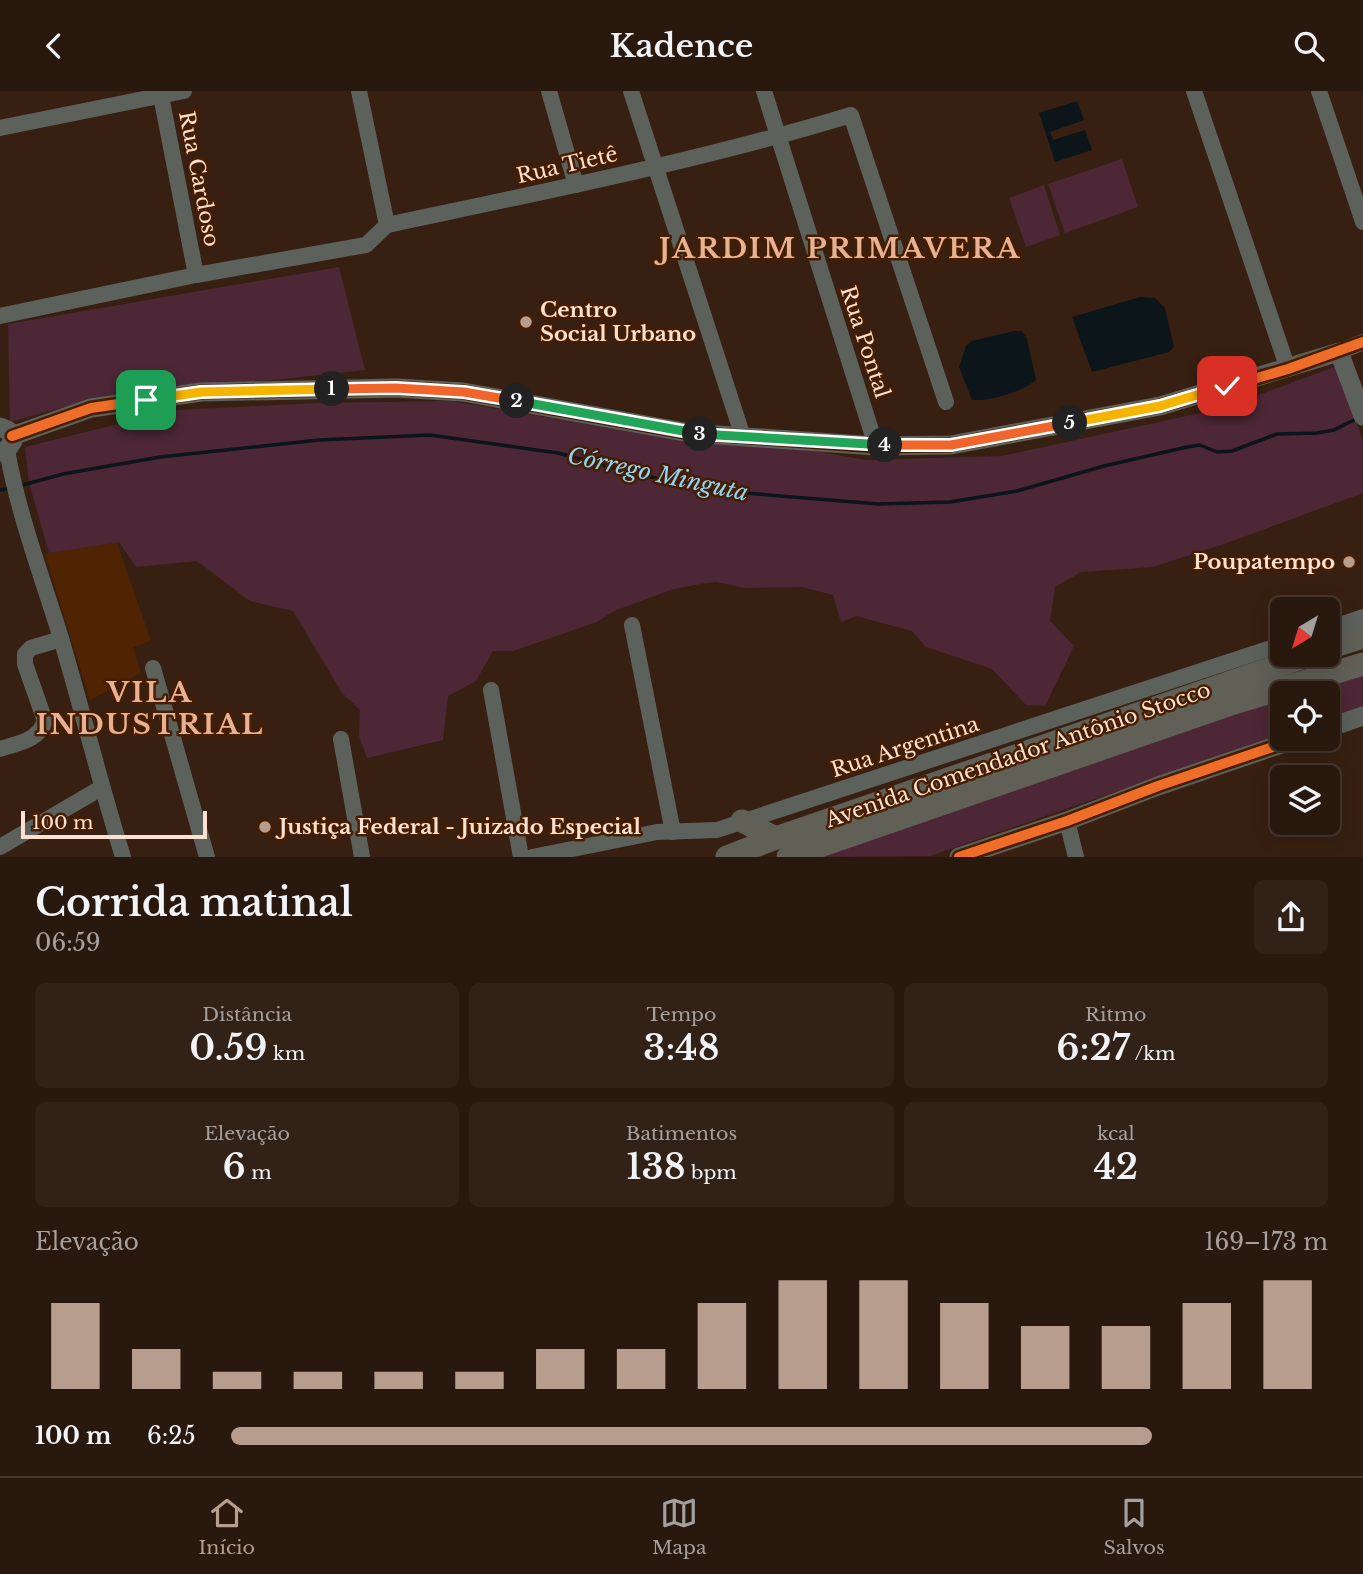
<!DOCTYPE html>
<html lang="pt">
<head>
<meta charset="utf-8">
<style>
	:root { --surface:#29180d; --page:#312116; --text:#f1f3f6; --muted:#a5a09d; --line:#45372e; --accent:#b79d8d }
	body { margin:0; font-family:"Libre Baskerville",serif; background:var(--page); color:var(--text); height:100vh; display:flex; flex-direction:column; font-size:26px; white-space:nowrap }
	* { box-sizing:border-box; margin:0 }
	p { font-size:23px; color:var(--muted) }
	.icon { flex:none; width:38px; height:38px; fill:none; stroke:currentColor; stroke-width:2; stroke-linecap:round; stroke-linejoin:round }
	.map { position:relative; height:766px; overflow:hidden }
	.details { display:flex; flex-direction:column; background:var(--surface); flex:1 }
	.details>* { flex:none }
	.needle { width:46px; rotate:218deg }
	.fabs { position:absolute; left:1270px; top:506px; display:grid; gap:14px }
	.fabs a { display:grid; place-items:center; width:70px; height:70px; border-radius:10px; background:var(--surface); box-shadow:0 4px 18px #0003,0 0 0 2px var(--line); font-size:35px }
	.scale { position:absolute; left:21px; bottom:18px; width:186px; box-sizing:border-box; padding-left:7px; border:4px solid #fce0d0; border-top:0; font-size:19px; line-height:24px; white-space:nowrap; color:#fce0d0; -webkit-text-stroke:5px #471d01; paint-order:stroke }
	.pin { position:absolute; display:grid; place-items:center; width:60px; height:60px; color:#fff; margin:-30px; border-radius:14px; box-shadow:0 4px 10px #0006 }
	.km { position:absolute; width:35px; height:35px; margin:-18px; border-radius:50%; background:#222; color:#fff; font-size:19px; line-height:35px; text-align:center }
	.round { display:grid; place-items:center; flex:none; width:74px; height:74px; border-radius:10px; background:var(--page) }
	.summary { display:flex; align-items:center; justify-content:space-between; height:119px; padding:0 35px }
	h1 { font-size:38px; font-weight:600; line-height:52px }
	.stats { display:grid; grid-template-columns:repeat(3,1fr); gap:10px; height:119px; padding:7px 35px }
	.stats div { display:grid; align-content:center; border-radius:10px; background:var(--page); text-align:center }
	.stats b { font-size:35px; font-weight:600 }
	.stats small { font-size:19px; font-weight:400 }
	.stats p { font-size:19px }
	.chart { height:196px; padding:14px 35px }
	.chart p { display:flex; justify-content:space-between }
	.chart svg { width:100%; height:126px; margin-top:7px; stroke:var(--accent); stroke-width:6 }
	ul { padding:0 35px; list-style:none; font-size:23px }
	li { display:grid; grid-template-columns:112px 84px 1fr; align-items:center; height:52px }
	li i { height:18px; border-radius:9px; background:var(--accent) }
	header { display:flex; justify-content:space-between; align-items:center; height:91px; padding:0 35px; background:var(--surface); font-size:32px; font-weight:600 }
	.tabs { display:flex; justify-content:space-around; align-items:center; height:98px; border-top:2px solid var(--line); background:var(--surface); font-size:19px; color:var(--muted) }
	.tabs a { display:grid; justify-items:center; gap:4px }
	.tabs .current { color:var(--accent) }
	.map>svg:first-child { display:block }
	.built { fill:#502303 }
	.green { fill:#4d2736 }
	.water { fill:#0c1519 }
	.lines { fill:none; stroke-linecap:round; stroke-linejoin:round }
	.stream { stroke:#0c1519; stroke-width:3.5 }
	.minor { stroke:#5c615c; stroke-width:16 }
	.tertiary { stroke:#5c615c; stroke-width:19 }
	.primary { stroke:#606057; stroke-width:23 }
	.cycleway-casing { stroke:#471d01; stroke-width:15 }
	.cycleway { stroke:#ee6e29; stroke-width:10 }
	.split-1-casing { stroke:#fff; stroke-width:14 }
	.split-2-casing { stroke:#fff; stroke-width:14 }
	.split-3-casing { stroke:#fff; stroke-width:14 }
	.split-4-casing { stroke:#fff; stroke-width:14 }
	.split-5-casing { stroke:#fff; stroke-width:14 }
	.split-6-casing { stroke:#fff; stroke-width:14 }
	.split-1 { stroke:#f5b400; stroke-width:9 }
	.split-2 { stroke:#f0652b; stroke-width:9 }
	.split-3 { stroke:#22a559; stroke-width:9 }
	.split-4 { stroke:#22a559; stroke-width:9 }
	.split-5 { stroke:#f0652b; stroke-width:9 }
	.split-6 { stroke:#f5b400; stroke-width:9 }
	.poi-dot { fill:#b79d8d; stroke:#471d01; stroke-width:2.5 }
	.labels { text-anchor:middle; stroke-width:5; stroke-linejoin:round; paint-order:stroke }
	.street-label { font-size:21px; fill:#fce0d0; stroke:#471d01 }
	.poi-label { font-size:21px; font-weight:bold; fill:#fce0d0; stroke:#471d01; text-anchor:start }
	.water-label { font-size:23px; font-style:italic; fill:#8fd4f5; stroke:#471d01 }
	.district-label { font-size:28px; font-weight:bold; letter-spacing:2px; fill:#e7b294; stroke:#471d01 }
</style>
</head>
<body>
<header><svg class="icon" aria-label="back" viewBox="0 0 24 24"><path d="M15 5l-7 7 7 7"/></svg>Kadence<svg class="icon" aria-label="search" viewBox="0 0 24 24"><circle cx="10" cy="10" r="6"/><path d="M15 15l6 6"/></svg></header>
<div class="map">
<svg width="1363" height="766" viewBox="0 0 1363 766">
	<rect width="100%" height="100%" fill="#372011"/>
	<!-- built -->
	<path class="built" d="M116,449l35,101 -18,6 8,26 -51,27 -45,-146z"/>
	<!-- green -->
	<g class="green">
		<path d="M1122,68l16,48 -73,26 -17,-49z"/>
		<path d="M1044,94l16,50 -34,12 -17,-49z"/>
		<path d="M339,176l26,103 -276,30 -79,22 -2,-98z"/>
		<path d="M1337,275l26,75v52l-139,51 -71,23 -72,5 -26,15 -5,34 24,25 -29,60 -19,-1 -34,-36 -66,-22 -14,-16 -56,-15 -15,6 -8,-27 -31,-8 -57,1 -29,-6 -10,1 -33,6 -59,22 -17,11 -84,29h-20l-17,30 -28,15 -5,44 -76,18 -8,-22 1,-26 -18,-17 -49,-82 -43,-10 -53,-40 -61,6 -17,-25 -70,11 -20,-70 -4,-36 150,-37 143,-7 133,-2 159,27 113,7 143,25 136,-4 221,-48z"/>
		<path d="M1363,583v33l-35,12v-26h-39z"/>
		<path d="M1283,604v39l-353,122 -118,1z"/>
	</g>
	<!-- water -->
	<g class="water">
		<path d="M1077,10l7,19 -34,12 3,8 32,-10 7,20 -37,12 -16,-49z"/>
		<path d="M1140,206l15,1 10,10 9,39 -5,5 -77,20 -20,-55z"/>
		<path d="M1014,240h8l5,8 9,41c-14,12 -45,21 -64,20l-13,-33 7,-21 6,-5z"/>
	</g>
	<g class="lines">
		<!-- stream -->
		<g class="stream">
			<path d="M19,395l44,-12 97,-17 159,-17 111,-5 128,18 83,22 79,16 159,13 71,-2 67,-11 87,-25 83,-19 13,-2 17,7 15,-1 45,-17 40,-1 17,-3 22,-11"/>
			<path d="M0,399l12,-2"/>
		</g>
		<!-- minor -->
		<g class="minor">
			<path d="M160,0l36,184"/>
			<path d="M359,0l28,134"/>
			<path d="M549,0l27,94"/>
			<path d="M631,0l112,346"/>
			<path d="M764,0l112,355"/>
			<path d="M1194,0l94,278"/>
			<path d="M1319,0l44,131"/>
			<path d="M0,37l184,-37"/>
			<path d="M0,225l196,-41 170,-30 21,-20c155,-33 312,-64 464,-110l95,287"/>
			<path d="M1339,261l24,-10"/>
			<path d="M7,359c11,63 34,124 53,185 22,74 40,148 63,222"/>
			<path d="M632,534l41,207"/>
			<path d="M1328,538l35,-12"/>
			<path d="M153,577l54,189"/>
			<path d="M491,599l30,167"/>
			<path d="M341,648l21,118"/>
			<path d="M0,658c18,-6 38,-8 45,-28l-20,-57v-10l6,-6 30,-9"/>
			<path d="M1067,730l9,36"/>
			<path d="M0,756l101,-59"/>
			<path d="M532,766l125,-25 60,-2 566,-186"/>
		</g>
		<!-- tertiary -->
		<g class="tertiary">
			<path d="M0,336l9,4 4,10 -6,9 -7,2"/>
			<path d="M12,345l79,-28 110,-16 195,-4 67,4 227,41 186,13 75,-1 209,-39 179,-54 24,64"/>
			<path d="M1328,637l35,-12"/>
			<path d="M959,766l108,-36 91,-35 138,-47"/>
		</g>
		<!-- primary -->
		<g class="primary">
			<path d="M1328,557l35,-11"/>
			<path d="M742,730l34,17"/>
			<path d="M727,766l49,-19 534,-183"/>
			<path d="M788,766l446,-154 129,-39"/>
		</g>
		<defs>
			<g id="cycleway">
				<path d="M12,345l79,-28 110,-16 195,-4 67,4 227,41 186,13 75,-1 209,-39 128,-37 75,-27"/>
				<path d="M959,766l108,-36 91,-35 138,-47"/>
			</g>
		</defs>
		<!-- cycleway casing -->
		<use href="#cycleway" class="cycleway-casing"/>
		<!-- cycleway -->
		<use href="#cycleway" class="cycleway"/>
	</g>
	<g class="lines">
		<defs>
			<path id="split-1" d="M146,309l55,-8 131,-3"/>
			<path id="split-2" d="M332,298l64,-1 68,4 53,9"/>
			<path id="split-3" d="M517,310l183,33"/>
			<path id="split-4" d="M700,343l185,11"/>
			<path id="split-5" d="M885,354h66l119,-22"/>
			<path id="split-6" d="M1070,332l90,-17 67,-20"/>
		</defs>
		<!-- split-1 casing -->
		<use href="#split-1" class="split-1-casing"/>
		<!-- split-2 casing -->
		<use href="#split-2" class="split-2-casing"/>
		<!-- split-3 casing -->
		<use href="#split-3" class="split-3-casing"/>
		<!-- split-4 casing -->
		<use href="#split-4" class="split-4-casing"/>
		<!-- split-5 casing -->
		<use href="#split-5" class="split-5-casing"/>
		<!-- split-6 casing -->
		<use href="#split-6" class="split-6-casing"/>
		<!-- split-1 -->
		<use href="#split-1" class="split-1"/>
		<!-- split-2 -->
		<use href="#split-2" class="split-2"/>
		<!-- split-3 -->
		<use href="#split-3" class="split-3"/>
		<!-- split-4 -->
		<use href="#split-4" class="split-4"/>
		<!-- split-5 -->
		<use href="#split-5" class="split-5"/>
		<!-- split-6 -->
		<use href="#split-6" class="split-6"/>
	</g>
	<!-- markers -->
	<g class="poi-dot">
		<circle cx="526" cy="231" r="7"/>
		<circle cx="1349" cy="471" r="7"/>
		<circle cx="265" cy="736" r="7"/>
	</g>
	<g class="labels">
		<!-- street labels -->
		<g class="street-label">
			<text transform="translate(567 74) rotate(-13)" y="7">Rua Tietê</text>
			<text transform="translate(199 88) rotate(79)" y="7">Rua Cardoso</text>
			<text transform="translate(865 251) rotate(72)" y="7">Rua Pontal</text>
			<text transform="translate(905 656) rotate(-18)" y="7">Rua Argentina</text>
			<text transform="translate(1018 664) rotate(-19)" y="7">Avenida Comendador Antônio Stocco</text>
		</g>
		<!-- poi labels -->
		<g class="poi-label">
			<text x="540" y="226">Centro<tspan x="540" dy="24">Social Urbano</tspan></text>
			<text x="1335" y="478" text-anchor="end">Poupatempo</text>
			<text x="279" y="743">Justiça Federal - Juizado Especial</text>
		</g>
		<!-- water labels -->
		<g class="water-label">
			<text transform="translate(658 383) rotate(12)" y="8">Córrego Minguta</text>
		</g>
		<!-- district labels -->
		<g class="district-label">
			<text x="840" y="167">JARDIM PRIMAVERA</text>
			<text x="150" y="611">VILA<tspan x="150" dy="32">INDUSTRIAL</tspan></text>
		</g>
	</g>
</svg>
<div class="fabs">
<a><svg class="needle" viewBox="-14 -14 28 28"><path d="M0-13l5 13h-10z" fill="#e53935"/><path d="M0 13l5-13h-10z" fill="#a5a09d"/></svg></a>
<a><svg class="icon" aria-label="locate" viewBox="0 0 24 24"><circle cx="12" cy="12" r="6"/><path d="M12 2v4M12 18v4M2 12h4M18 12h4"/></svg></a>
<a><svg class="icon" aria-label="layers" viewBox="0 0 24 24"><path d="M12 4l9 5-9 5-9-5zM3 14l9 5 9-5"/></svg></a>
</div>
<div class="scale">100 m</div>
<div class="pin" style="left:146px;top:309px;background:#1e9e55"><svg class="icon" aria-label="arrive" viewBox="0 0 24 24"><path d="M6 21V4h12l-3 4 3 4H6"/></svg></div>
<div class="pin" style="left:1227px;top:295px;background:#d93025"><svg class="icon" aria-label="check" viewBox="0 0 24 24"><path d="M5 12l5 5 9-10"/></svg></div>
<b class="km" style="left:332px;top:298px">1</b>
<b class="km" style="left:517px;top:310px">2</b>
<b class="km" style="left:700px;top:343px">3</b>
<b class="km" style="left:885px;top:354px">4</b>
<b class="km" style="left:1070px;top:332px">5</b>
</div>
<section class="details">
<div class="summary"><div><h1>Corrida matinal</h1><p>06:59</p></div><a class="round"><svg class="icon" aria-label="share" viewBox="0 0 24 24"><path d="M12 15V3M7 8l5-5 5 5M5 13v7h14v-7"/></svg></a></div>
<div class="stats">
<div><p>Distância</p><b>0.59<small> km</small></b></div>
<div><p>Tempo</p><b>3:48</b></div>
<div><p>Ritmo</p><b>6:27<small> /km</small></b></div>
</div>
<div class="stats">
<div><p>Elevação</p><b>6<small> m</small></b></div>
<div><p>Batimentos</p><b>138<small> bpm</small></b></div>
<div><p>kcal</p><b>42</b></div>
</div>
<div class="chart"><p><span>Elevação</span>169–173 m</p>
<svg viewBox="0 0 160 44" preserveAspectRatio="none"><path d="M5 44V14M15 44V30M25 44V38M35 44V38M45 44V38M55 44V38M65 44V30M75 44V30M85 44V14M95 44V6M105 44V6M115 44V14M125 44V22M135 44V22M145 44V14M155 44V6"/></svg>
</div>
<ul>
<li><b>100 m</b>6:25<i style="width:84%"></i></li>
</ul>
</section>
<nav class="tabs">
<a class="current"><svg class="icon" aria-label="home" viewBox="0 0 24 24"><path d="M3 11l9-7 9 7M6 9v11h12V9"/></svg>Início</a>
<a><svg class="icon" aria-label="map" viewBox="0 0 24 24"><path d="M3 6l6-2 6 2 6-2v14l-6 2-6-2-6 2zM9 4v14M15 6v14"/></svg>Mapa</a>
<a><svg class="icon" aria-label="saved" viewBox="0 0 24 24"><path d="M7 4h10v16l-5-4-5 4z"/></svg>Salvos</a>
</nav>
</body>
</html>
